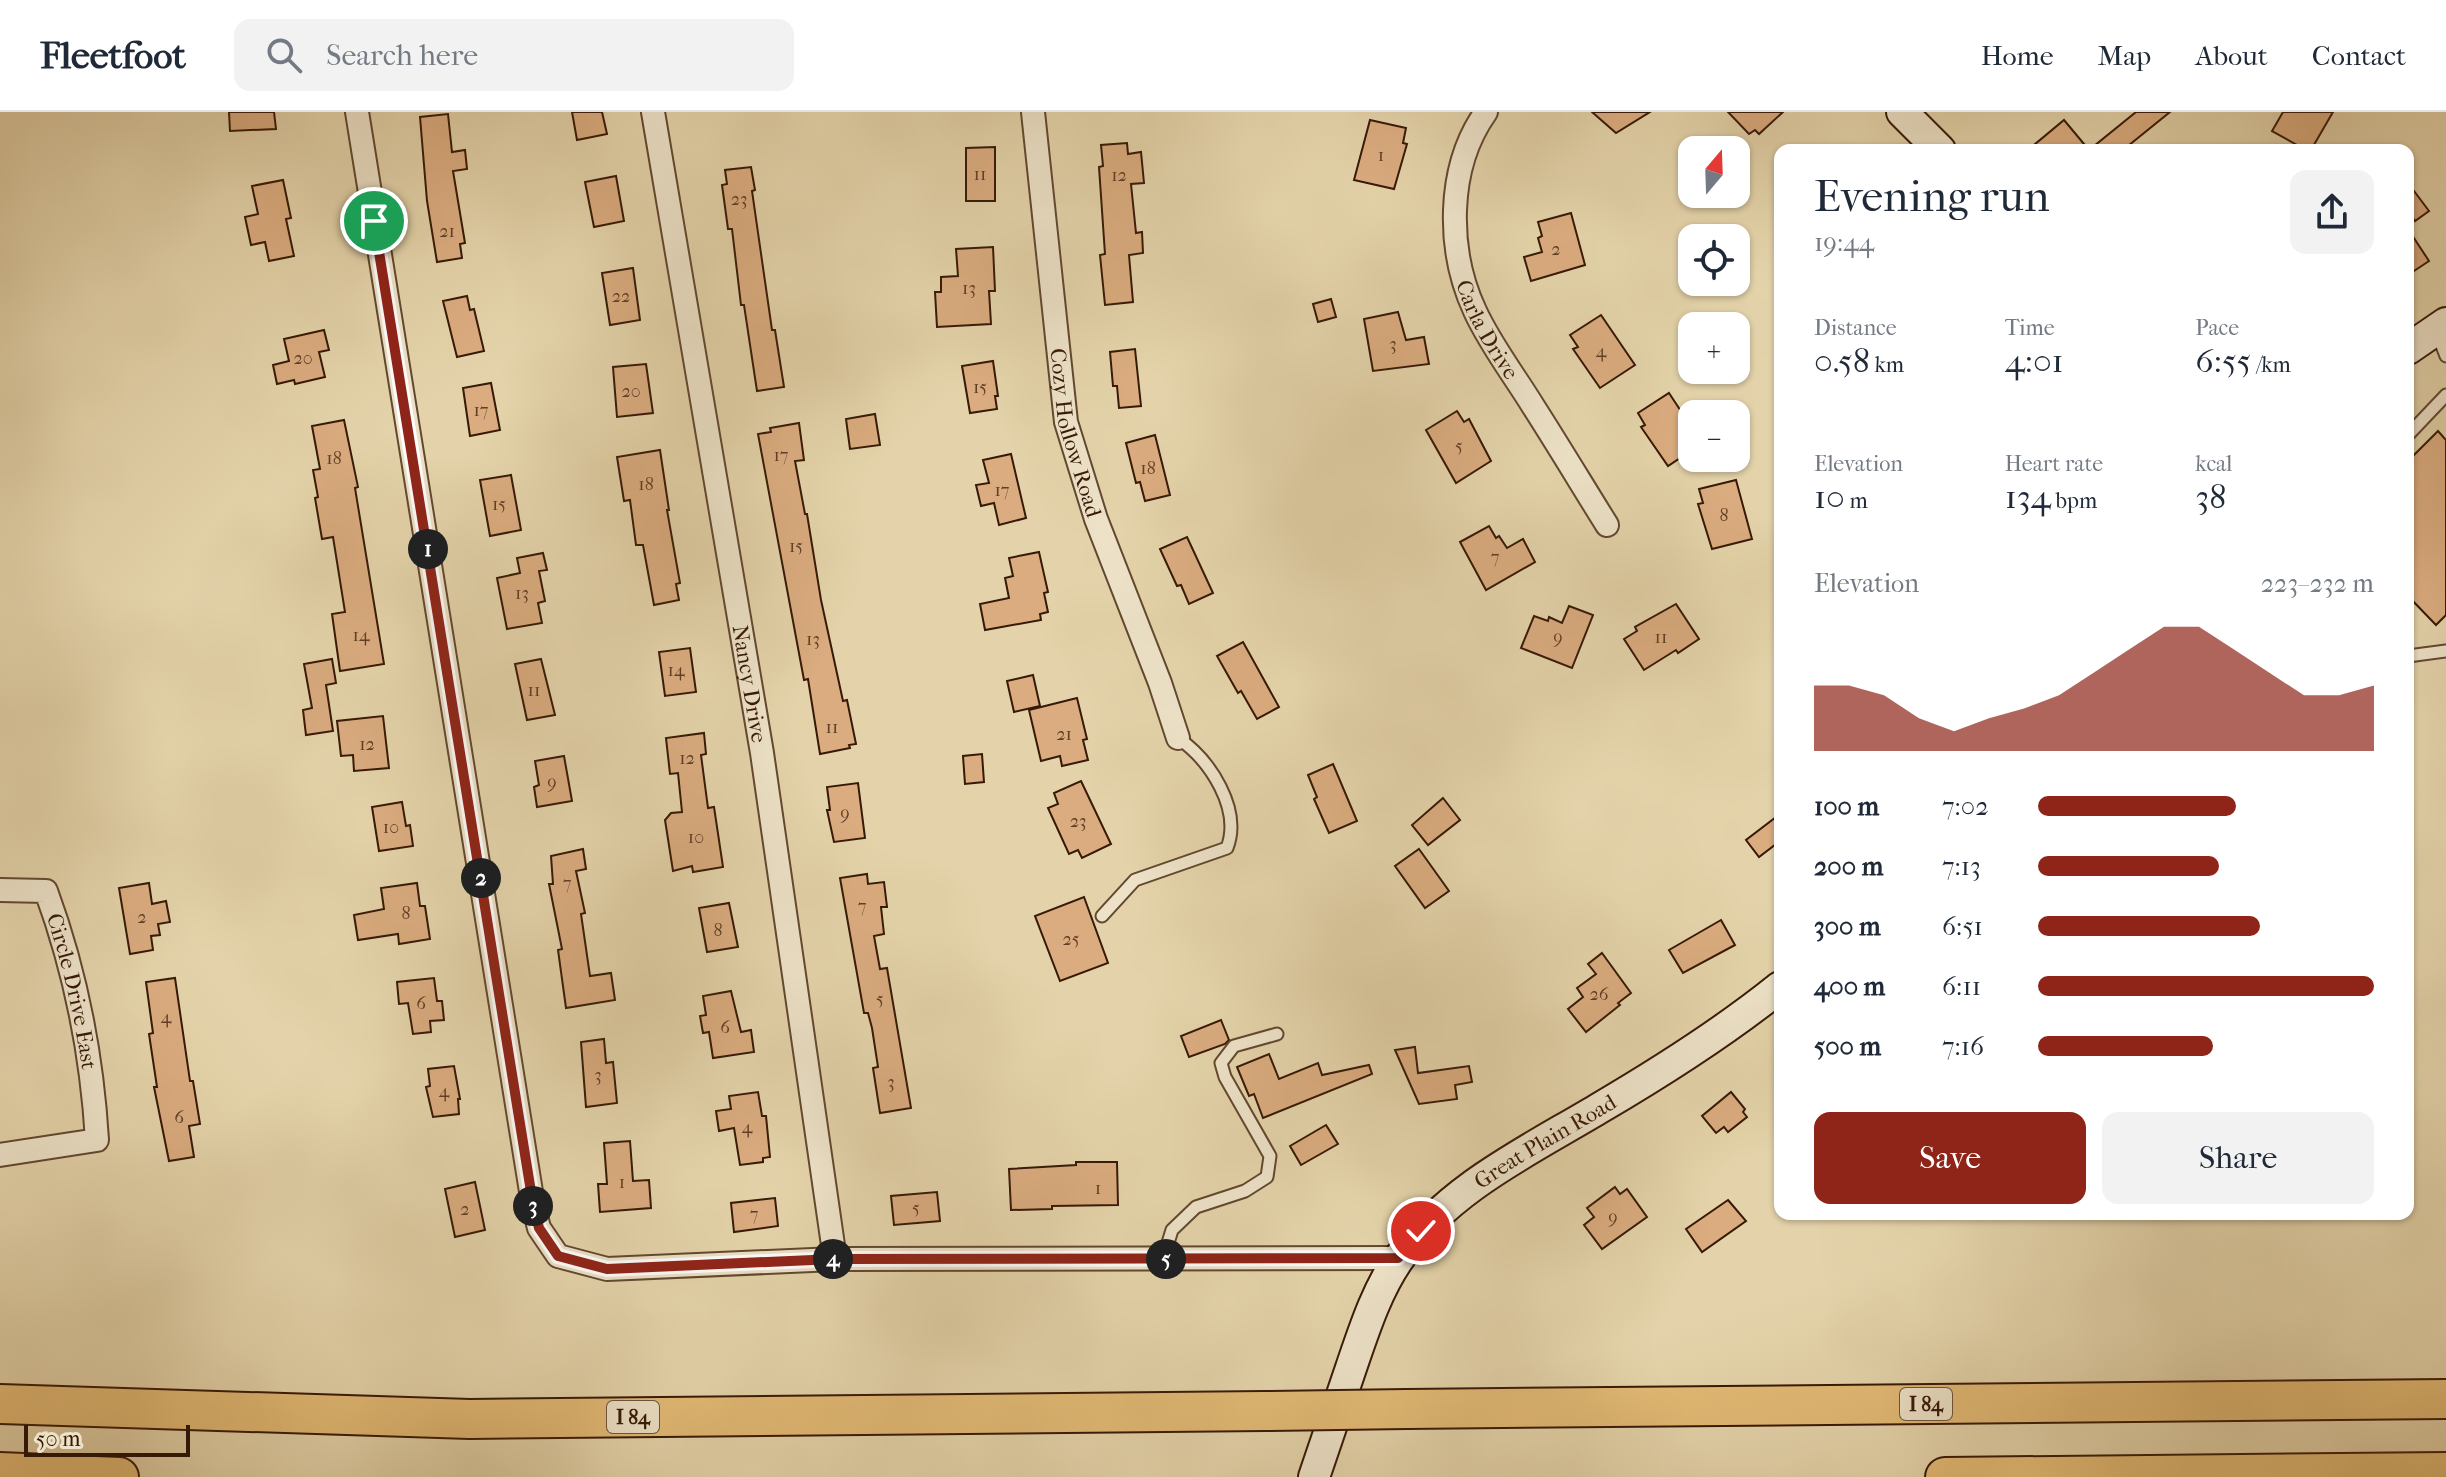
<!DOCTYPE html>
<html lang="en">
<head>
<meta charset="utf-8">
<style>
	:root { --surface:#fff; --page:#f2f2f3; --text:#1f2937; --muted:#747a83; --line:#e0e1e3; --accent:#8f2418 }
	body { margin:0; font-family:"IM FELL French Canon",serif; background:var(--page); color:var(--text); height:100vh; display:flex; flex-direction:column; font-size:30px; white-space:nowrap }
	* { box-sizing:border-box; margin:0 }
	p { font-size:26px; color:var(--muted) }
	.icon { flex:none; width:44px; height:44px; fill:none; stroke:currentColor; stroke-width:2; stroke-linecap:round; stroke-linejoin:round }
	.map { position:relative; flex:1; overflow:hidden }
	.panel { position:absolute; left:1774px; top:32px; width:640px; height:1076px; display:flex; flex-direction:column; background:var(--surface); border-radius:16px; box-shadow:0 2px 6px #0004 }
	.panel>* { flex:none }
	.needle { width:52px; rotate:19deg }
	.fabs { position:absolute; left:1678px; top:24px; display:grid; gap:16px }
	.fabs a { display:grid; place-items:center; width:72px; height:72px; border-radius:16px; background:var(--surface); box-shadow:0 2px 6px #0004; font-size:40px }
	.scale { position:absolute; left:24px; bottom:20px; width:166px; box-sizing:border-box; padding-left:8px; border:4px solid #371907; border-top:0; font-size:22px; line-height:28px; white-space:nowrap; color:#371907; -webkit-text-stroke:6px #ede2c8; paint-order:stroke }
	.pin { position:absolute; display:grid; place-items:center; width:68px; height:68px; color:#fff; margin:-34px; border:4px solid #fff; border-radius:50%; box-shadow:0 2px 8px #0007 }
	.km { position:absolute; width:40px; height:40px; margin:-20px; border-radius:50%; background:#222; color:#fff; font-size:22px; line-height:40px; text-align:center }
	.round { display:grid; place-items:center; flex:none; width:84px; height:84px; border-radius:16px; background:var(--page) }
	.summary { display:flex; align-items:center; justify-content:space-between; height:136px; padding:0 40px }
	h1 { font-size:44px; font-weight:600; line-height:60px }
	.metrics { display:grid; grid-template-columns:repeat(3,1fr); gap:12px; height:136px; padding:8px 40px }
	.metrics div { display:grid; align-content:center }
	.metrics b { font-size:34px; font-weight:600 }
	.metrics small { font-size:22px; font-weight:400 }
	.metrics p { font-size:22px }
	.chart { height:224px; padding:16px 40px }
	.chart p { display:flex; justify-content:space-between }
	.chart svg { width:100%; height:144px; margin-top:8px; fill:var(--accent); opacity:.7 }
	.cta { display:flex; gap:16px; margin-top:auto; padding:16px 40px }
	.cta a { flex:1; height:92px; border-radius:16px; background:var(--accent); color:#fff; font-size:32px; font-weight:600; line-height:92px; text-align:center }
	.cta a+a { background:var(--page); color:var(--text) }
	ul { padding:0 40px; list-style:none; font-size:26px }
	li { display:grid; grid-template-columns:128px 96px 1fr; align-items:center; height:60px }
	li i { height:20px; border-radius:10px; background:var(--accent) }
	header { display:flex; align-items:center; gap:48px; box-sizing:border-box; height:112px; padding:0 40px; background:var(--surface); border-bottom:2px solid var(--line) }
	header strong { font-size:38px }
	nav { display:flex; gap:44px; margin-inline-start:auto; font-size:28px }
	.search { width:560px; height:72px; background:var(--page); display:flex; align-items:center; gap:20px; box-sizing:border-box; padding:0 28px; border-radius:16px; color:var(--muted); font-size:30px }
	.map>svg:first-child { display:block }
	.building { fill:#daac7f; stroke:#371907; stroke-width:2 }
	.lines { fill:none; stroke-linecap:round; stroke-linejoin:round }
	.lane-casing { stroke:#624830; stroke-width:15 }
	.street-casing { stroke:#624830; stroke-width:26 }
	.secondary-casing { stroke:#371907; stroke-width:34 }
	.highway-casing { stroke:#371907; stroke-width:42 }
	.lane { stroke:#ede2c8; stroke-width:11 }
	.street { stroke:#ede2c8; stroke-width:22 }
	.secondary { stroke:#ede2c8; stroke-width:30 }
	.highway { stroke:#e2ba75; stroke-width:38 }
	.highway-bridge-casing { stroke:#371907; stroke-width:42; stroke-linecap:butt }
	.highway-bridge { stroke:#e2ba75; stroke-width:38 }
	.route-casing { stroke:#fff; stroke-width:16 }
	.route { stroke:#8f2418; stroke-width:10 }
	.labels { text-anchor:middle; stroke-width:7; stroke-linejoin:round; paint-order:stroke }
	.number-label { font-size:18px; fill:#603e25 }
	.shield { fill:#ede2c8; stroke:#6e5541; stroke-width:2 }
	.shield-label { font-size:20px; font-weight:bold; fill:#371907 }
	.street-label { font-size:22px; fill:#371907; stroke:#ede2c8 }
</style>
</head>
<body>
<header>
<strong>Fleetfoot</strong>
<div class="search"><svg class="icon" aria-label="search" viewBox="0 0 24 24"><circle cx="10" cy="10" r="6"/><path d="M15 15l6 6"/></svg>Search here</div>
<nav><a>Home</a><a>Map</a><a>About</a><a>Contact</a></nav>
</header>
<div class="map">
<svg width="2446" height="1365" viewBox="0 0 2446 1365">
	<rect width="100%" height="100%" fill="#e4d3aa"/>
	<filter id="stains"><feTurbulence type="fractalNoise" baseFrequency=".0025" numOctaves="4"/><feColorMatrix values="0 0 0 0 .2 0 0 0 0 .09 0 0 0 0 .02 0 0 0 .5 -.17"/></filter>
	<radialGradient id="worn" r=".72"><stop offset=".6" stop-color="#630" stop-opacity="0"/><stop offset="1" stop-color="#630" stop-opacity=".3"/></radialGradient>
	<!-- building -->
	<g class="building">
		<path d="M229,0h45l2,17 -46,2z"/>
		<path d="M572,0h30l5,22 -30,6z"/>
		<path d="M1592,0h58l-34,21z"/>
		<path d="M1728,0h55l-24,22 -4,-4 -6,4z"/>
		<path d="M2136,0h34l-47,38h-95l36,-30 25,30z"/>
		<path d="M2283,0h50l-22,38h-5l-34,-19z"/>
		<path d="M448,2l4,38 13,-2 2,19 -14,2 12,72 -5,1 2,14 -25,4 -10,-61 -7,-84z"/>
		<path d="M1370,8l36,8 -3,15 4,1 -13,45 -40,-9z"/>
		<path d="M1127,31l1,11 13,-2 3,31 -13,1 5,49 6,-1 1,21 -14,2 4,47 -28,3 -5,-50 5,-1 -6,-87 4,-1 -2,-21z"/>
		<path d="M995,35v54h-29v-53z"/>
		<path d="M751,55l4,23 -3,1 20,139h3l9,57 -27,4 -13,-86h-3l-9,-76h-4l-6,-44 5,-1 -2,-14z"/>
		<path d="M616,64l8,45 -30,6 -9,-45z"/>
		<path d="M283,68l8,38 -5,1 8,37 -25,5 -4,-19 -14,3 -6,-28 13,-3 -6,-28z"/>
		<path d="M2408,71l21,28 -14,10 -7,-10z"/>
		<path d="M1571,101l14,52 -54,16 -7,-24 18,-5 -4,-14 4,-2 -4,-14z"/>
		<path d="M2408,117l21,32 -21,14z"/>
		<path d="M993,135l2,44h-6l2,33 -54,3 -2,-35h6v-15l17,-1 -2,-27z"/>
		<path d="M633,156l7,52 -30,5 -8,-52z"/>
		<path d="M467,184l3,14 4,-1 10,42 -27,6 -14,-56z"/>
		<path d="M1331,187l5,18 -18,5 -5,-18z"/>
		<path d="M1398,200l8,28 18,-3 5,27 -56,7 -9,-52z"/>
		<path d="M1601,203l34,50 -35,23 -27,-39 5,-2 -8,-12z"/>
		<path d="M324,218l5,20 -10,2 6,25 -30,7 -1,-4 -17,4 -4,-19 16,-4 -5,-22z"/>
		<path d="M1135,237l6,57 -22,2 -2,-22h-4l-3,-34z"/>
		<path d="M993,249l5,35h-3l2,13 -27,4 -8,-47z"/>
		<path d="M646,252l7,49 -36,4 -4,-50z"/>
		<path d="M491,271l9,47 -30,6 -7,-48z"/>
		<path d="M1669,281l23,35v22l-24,16 -27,-39 4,-2 -7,-12z"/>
		<path d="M1457,299l7,11 5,-3 22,42 -35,22 -30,-53z"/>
		<path d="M875,302l5,31 -30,4 -4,-30z"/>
		<path d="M344,308l14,67 -3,1 29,176 -44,7 -8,-57 13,-2 -12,-75 -11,2 -7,-41 3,-1 -5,-27 7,-1 -8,-43z"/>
		<path d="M799,311l5,37 -9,1 10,53h2l14,86 22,101 4,-1 9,44 -7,1 1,3 -30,6 -12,-75 -4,1 -46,-246 13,-2 -1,-4z"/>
		<path d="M2438,319l8,9v175l-10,10 -28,-29v-135z"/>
		<path d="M1155,323l15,60 -25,6 -5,-19 -4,1 -10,-40z"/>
		<path d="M660,338l9,60h-2l13,73 -4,1 3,16 -25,5 -11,-60h-7l-6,-45 -6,1 -7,-44z"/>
		<path d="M1011,342l15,64 -27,7 -5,-22 -13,3 -5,-21 13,-2 -6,-23z"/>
		<path d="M511,363l10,55 -31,6 -10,-56z"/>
		<path d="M1736,368l16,59 -40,10 -14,-45 5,-1 -4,-14z"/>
		<path d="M1489,414l7,12 3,-2 8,12 16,-9 12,23 -49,28 -26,-48z"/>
		<path d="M1187,425l26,56 -24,11 -8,-19 -4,1 -17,-37z"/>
		<path d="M1039,440l9,40 -4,1 4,19 -8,2 1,6 -56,10 -5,-26 29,-6 -4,-20 8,-2 -4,-18z"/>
		<path d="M543,441l4,17 -8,1 6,30 -7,2 4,20 -35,6 -10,-51 23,-5 -3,-15z"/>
		<path d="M1676,492l23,35 -21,14 -2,-3 -32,20 -20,-31 13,-8 -2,-4z"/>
		<path d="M1569,494l24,9 -21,53 -51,-20 13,-32 14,5 1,-4 13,6z"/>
		<path d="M1243,530l36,65 -22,12 -16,-28 -3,2 -21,-37z"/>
		<path d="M690,536l6,44 -31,4 -6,-44z"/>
		<path d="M332,547l4,24 -10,2 7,46 -27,4 -3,-25 9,-2 -8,-44z"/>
		<path d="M541,547l14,56 -28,5 -12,-56z"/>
		<path d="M1033,563l7,31 -26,6 -7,-31z"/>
		<path d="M1077,586l10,41 -4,1 5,20 -26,6 -2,-10 -19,5 -12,-51z"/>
		<path d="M383,604l6,52 -35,3 -1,-16 -12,1 -4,-35z"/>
		<path d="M704,621l2,21 -5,1 7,53 6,-1 9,60 -30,5 -1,-6 -19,5 -8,-51 6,-7 11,-1 -4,-39 -8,1 -4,-36z"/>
		<path d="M982,642l2,28 -19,2 -2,-28z"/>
		<path d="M564,644l8,45 -35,6 -3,-20 5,-2 -4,-24z"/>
		<path d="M1333,652l24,57 -28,12 -15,-34 3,-2 -9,-22z"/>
		<path d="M1081,669l30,63 -29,14 -4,-8 -9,4 -21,-46 10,-4 -4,-11z"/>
		<path d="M858,671l7,55 -31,4 -7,-32h3l-3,-23z"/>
		<path d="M1443,686l17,22 -32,25 -16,-20z"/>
		<path d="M402,690l4,24 4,-1 3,21 -34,5 -7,-44z"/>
		<path d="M1780,702v27l-21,16 -13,-17z"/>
		<path d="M583,737l3,20 -10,2 9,42 -4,1 9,62 21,-3 4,27 -49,8 -8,-58 4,-1 -13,-65h4l-2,-28z"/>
		<path d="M1419,737l30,42 -24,17 -30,-42z"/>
		<path d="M867,762l1,10 16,-2 3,25h-6l3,27 -10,2 6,33 7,-1 24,140 -31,5 -7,-45 5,-1 -6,-39 -4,-15h-4l-24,-135z"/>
		<path d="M149,771l3,21 14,-3 4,21 -12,2 2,11 -9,1 2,14 -23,4 -11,-66z"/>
		<path d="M417,771l3,23h5l5,33 -31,5 -1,-10 -40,6 -4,-25 30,-6 -3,-21z"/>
		<path d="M1084,785l24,66 -48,18 -25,-65z"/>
		<path d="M729,791l9,44 -31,5 -8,-44z"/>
		<path d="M1721,808l14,25 -52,28 -14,-23z"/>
		<path d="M1602,841l29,40 -13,10 2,2 -34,27 -18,-23 15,-12 -6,-9 19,-14 -8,-10z"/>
		<path d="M175,866l15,103h3l7,43 -11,2 5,31 -25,4 -15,-74h3l-8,-53 4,-1 -7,-51z"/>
		<path d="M434,866l3,23h5l2,19 -14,1 1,11 -18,2 -5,-31 -9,1 -2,-22z"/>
		<path d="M731,879l10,41 10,-2 3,22 -41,6 -4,-26 -6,1 -3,-17 6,-1 -3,-19z"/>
		<path d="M1221,908l8,20 -4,4 -36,13 -8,-21z"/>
		<path d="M604,927l2,24 7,-1 4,41 -31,4 -5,-65z"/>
		<path d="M1415,935l3,26 51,-7 3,16 -17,3 2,14 -38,5 -24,-54z"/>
		<path d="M1269,942l10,25 39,-16 4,12 47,-10 3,9 -109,44 -9,-24 -5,2 -12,-29z"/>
		<path d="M454,954l6,33h-2l1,15 -26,3 -7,-30 4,-1 -2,-17z"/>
		<path d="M758,980l4,24h4l4,41 -7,1v4l-23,3 -6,-37 -15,3 -3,-20 15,-2 -2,-13z"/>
		<path d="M1731,980l14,17 -2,3 4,5 -19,15 -4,-5 -8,6 -14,-17z"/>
		<path d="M1326,1013l12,19 -37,21 -11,-19z"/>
		<path d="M630,1029l3,40 16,-1 2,28 -51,4 -2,-28h9l-3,-41z"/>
		<path d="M1076,1050h41l1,43 -66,1v3l-41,1 -2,-41 67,-4z"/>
		<path d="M475,1070l10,48 -30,7 -10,-48z"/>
		<path d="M1615,1075l5,7 7,-5 20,28 -45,32 -18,-24 10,-8 -7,-9z"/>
		<path d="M937,1080l3,29 -46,4 -3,-29z"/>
		<path d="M775,1086l3,28 -44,6 -3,-29z"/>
		<path d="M1728,1088l18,21 -44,31 -16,-23z"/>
	</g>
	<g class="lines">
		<defs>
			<g id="lane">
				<path d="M2436,218l10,26"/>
				<path d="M2408,323l38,-40"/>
				<path d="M2408,544l38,-5"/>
				<path d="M1102,804l33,-36 92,-32c15,-39 -17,-88 -49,-110"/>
				<path d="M1163,1147l9,-29 24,-23 49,-16 22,-14 3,-21 -45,-79 -4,-14 13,-17 43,-12"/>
			</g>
			<g id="street">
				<path d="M357,0l176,1092 6,24 19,28 49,13 228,-10 563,-1"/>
				<path id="s1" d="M653,0l109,641 73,506"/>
				<path id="s2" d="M1033,0l33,310 30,97 64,164 18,55"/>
				<path id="s3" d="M1486,0c-40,56 -39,139 -11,199 15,33 39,64 58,95 25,39 49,79 74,119"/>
				<path id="s4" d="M0,778l46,1c29,79 46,165 51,249l-97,15"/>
			</g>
			<g id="secondary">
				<path d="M1902,0l38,38"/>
				<path d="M2408,237l38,-26"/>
				<path id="s5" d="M1314,1365c12,-36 25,-73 37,-109 13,-38 26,-79 49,-111 49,-69 128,-106 198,-148 63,-37 125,-76 182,-122"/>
			</g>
			<g id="highway">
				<path d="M0,1292l470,15 795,-8"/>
				<path d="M1407,1297l1039,-10"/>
				<path d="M0,1360l119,5"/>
				<path d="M1945,1365l501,-5"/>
			</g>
		</defs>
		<!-- lane casing -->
		<use href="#lane" class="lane-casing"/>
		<!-- street casing -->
		<use href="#street" class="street-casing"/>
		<!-- secondary casing -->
		<use href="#secondary" class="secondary-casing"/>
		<!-- highway casing -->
		<use href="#highway" class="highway-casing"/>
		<!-- lane -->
		<use href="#lane" class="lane"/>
		<!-- street -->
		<use href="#street" class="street"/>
		<!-- secondary -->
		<use href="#secondary" class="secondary"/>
		<!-- highway -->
		<use href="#highway" class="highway"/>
		<defs>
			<path id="highway-bridge" d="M1265,1299l142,-2"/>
		</defs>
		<!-- highway-bridge casing -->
		<use href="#highway-bridge" class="highway-bridge-casing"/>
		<!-- highway-bridge -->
		<use href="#highway-bridge" class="highway-bridge"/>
	</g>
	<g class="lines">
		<defs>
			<path id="route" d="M374,109l159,983 6,24 19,28 49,13 228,-10 563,-1 23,-27"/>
		</defs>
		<!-- route casing -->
		<use href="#route" class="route-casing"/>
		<!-- route -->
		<use href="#route" class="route"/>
	</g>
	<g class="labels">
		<!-- number labels -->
		<g class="number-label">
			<text x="1381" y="49">1</text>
			<text x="980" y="68">11</text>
			<text x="1119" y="69">12</text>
			<text x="739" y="93">23</text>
			<text x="447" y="125">21</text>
			<text x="1556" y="143">2</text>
			<text x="969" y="182">13</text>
			<text x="621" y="190">22</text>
			<text x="1393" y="238">3</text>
			<text x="1601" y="245">4</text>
			<text x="303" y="252">20</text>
			<text x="980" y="281">15</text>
			<text x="631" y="285">20</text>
			<text x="481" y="304">17</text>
			<text x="1459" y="340">5</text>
			<text x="781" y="349">17</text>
			<text x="334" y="352">18</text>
			<text x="1148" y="362">18</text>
			<text x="646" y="378">18</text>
			<text x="1002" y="384">17</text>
			<text x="499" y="398">15</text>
			<text x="1724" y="409">8</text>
			<text x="796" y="440">15</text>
			<text x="1495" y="451">7</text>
			<text x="522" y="487">13</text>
			<text x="361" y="529">14</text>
			<text x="1558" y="531">9</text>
			<text x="1661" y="531">11</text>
			<text x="813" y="533">13</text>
			<text x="676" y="564">14</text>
			<text x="534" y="584">11</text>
			<text x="832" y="621">11</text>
			<text x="1064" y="628">21</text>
			<text x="367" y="638">12</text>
			<text x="687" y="652">12</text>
			<text x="552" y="676">9</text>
			<text x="845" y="707">9</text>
			<text x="1078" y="715">23</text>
			<text x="391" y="721">10</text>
			<text x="696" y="731">10</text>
			<text x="567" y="777">7</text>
			<text x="862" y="800">7</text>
			<text x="406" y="807">8</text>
			<text x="142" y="811">2</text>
			<text x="718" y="824">8</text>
			<text x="1071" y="833">25</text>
			<text x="1599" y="888">26</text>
			<text x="880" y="893">5</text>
			<text x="421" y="897">6</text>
			<text x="166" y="911">4</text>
			<text x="725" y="921">6</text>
			<text x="598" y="969">3</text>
			<text x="891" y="976">3</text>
			<text x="444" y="985">4</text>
			<text x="179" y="1011">6</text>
			<text x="747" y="1021">4</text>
			<text x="622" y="1076">1</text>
			<text x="1098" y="1082">1</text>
			<text x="916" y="1102">5</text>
			<text x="465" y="1103">2</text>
			<text x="754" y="1108">7</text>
			<text x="1613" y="1111">9</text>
		</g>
		<!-- shield labels -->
		<g class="shield">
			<rect x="1900" y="1276" width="52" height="32" rx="6"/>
			<rect x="607" y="1289" width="52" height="32" rx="6"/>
		</g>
		<g class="shield-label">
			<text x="1926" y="1299">I 84</text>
			<text x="633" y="1312">I 84</text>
		</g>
		<!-- street labels -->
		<g class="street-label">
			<text dy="8" stroke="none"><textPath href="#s3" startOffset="230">Carla Drive</textPath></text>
			<text dy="8" stroke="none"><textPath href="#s2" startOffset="324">Cozy Hollow Road</textPath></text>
			<text dy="8" stroke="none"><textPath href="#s1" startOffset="580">Nancy Drive</textPath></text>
			<text dy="8" stroke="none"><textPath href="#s4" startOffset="150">Circle Drive East</textPath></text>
			<text dy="8" stroke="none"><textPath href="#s5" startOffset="424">Great Plain Road</textPath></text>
		</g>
	</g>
	<rect width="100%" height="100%" filter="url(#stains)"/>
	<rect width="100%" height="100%" fill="url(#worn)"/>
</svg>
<div class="fabs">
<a><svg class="needle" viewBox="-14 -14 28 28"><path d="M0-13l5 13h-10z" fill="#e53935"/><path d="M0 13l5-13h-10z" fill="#747a83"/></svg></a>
<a><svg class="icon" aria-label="locate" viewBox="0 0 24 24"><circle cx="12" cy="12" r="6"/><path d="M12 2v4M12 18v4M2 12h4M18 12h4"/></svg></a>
<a>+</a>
<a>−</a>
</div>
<div class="scale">50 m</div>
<div class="pin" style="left:374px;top:109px;background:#1e9e55"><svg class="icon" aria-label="arrive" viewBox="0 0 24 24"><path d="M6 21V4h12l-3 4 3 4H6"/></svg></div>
<div class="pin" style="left:1421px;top:1119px;background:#d93025"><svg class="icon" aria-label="check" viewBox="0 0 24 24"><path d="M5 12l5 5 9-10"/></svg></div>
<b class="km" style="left:428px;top:437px">1</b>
<b class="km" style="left:481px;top:766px">2</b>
<b class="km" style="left:533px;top:1094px">3</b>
<b class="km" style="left:833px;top:1147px">4</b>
<b class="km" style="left:1166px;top:1147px">5</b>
<section class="panel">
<div class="summary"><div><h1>Evening run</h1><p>19:44</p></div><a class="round"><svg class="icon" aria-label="share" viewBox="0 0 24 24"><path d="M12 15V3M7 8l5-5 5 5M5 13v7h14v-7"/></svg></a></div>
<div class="metrics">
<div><p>Distance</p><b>0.58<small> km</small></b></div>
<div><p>Time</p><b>4:01</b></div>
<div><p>Pace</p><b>6:55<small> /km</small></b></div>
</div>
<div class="metrics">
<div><p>Elevation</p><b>10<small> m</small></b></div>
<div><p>Heart rate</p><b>134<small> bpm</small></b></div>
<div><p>kcal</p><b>38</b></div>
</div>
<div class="chart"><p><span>Elevation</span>223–232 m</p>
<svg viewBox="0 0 160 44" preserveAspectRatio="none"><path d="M0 44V24L10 24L20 27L30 34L40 38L50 34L60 31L70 27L80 20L90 13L100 6L110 6L120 13L130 20L140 27L150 27L160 24V44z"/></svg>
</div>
<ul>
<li><b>100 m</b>7:02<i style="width:59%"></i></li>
<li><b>200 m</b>7:13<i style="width:54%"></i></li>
<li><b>300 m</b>6:51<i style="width:66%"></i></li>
<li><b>400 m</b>6:11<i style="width:100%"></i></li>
<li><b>500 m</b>7:16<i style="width:52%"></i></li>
</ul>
<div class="cta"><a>Save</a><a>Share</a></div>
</section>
</div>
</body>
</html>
